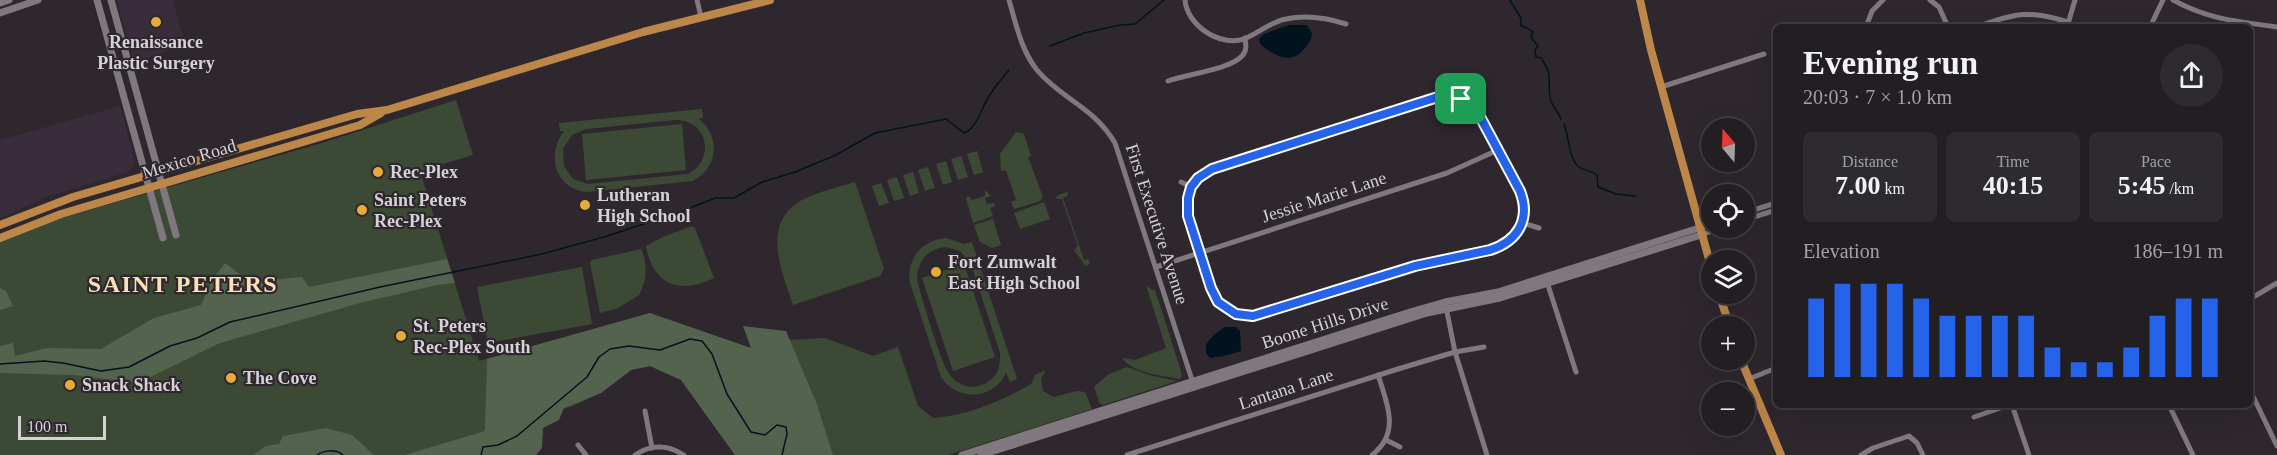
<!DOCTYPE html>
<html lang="en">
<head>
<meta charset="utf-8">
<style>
	:root { --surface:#221e22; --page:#2e2b2f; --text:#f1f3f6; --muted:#a2a2a5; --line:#3f3c40; --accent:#2563eb }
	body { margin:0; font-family:"Times New Roman",serif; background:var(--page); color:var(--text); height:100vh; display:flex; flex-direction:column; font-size:22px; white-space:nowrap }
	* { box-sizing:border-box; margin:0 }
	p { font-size:20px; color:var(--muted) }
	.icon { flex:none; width:33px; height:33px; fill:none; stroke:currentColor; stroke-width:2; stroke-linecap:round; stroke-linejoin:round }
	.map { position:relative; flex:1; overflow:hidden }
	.side { position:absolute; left:1773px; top:24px; width:480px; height:384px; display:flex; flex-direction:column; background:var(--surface); border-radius:9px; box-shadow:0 6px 24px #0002,0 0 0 2px var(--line) }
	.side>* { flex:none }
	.needle { width:39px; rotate:341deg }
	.controls { position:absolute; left:1701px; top:118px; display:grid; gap:12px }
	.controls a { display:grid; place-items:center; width:54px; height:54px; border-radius:50%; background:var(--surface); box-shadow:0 6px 24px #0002,0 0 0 2px var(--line); font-size:30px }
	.scale { position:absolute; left:18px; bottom:15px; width:88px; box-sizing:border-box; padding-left:6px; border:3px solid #d5d1d5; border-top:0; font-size:16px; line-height:21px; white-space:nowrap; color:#d5d1d5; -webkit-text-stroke:4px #2e282e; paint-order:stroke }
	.pin { position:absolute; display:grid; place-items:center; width:51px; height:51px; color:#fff; margin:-26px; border-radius:12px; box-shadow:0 3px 9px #0006 }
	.round { display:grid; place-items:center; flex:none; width:63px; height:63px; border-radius:32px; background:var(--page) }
	.overview { display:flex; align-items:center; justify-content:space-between; height:102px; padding:0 30px }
	h1 { font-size:33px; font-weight:700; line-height:45px }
	.stats { display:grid; grid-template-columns:repeat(3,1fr); gap:9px; height:102px; padding:6px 30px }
	.stats div { display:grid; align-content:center; border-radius:9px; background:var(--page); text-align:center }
	.stats b { font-size:26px; font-weight:700 }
	.stats small { font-size:16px; font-weight:400 }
	.stats p { font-size:16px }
	.chart { height:168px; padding:12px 30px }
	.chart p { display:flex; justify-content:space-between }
	.chart svg { width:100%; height:108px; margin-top:6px; stroke:var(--accent); stroke-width:6 }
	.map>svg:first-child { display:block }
	.commercial { fill:#392d3b }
	.green { fill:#3c4a35; fill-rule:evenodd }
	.forest { fill:#54634d }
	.water { fill:#00131f }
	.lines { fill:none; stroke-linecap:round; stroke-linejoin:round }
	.stream { stroke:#00131f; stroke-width:1.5 }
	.minor { stroke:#80787f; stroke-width:5 }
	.tertiary { stroke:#80787f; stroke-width:7 }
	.primary { stroke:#bd874a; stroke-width:8 }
	.route-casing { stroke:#fff; stroke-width:12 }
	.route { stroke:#2563eb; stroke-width:8 }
	.poi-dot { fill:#e8ab37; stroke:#2e282e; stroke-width:2 }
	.labels { text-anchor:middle; stroke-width:4.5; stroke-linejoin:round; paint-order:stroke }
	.poi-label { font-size:18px; font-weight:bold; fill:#d5d1d5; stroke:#2e282e; text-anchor:start }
	.street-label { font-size:18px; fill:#d5d1d5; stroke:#2e282e }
	.district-label { font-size:24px; font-weight:bold; letter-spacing:1.5px; fill:#fae1b8; stroke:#2e282e }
</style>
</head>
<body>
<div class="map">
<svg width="2277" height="455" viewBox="0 0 2277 455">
	<rect width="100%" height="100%" fill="#2e282e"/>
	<!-- commercial -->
	<g class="commercial">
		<path d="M117,0h56l12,45 -51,18z"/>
		<path d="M120,106l15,57 -7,9 -84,26 -44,20v-78z"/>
	</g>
	<!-- green -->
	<g class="green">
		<path d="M456,100l17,55 -53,16 59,190 171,-48 85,142 -54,-75 -31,-14 -19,4 -30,23 -28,13 -169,49h-404v-213l51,-21 271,-78z"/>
		<path d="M702,109l1,9 -4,1c22,18 19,49 -6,62l-107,11c-31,-4 -40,-37 -22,-61h-4l-1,-8zM676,120c32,0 40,40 12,54l-100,10 -15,-5 -9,-13 -1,-17 9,-14 14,-6z"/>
		<path d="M682,124l4,46 -100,10 -4,-46z"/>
		<path d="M1016,132l8,2 7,22 -3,1 15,40 -3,4 -26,8 -3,-7 5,-2 -10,-30 -5,1 -1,-17z"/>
		<path d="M977,151l6,21 -9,3 -7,-21z"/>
		<path d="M961,156l7,21 -10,3 -7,-21z"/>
		<path d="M946,161l6,21 -9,3 -7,-21z"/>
		<path d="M928,167l7,21 -10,3 -7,-21z"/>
		<path d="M913,172l6,21 -9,3 -7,-21z"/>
		<path d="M897,177l7,21 -10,3 -7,-21z"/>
		<path d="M855,182l29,87 -4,7 -87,29c-11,-34 -33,-81 9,-105 16,-8 36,-13 53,-18z"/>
		<path d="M881,183l8,20 -10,3 -7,-20z"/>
		<path d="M985,190l6,6 -6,2 2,6 7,-1 1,3 -5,2 3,8 -20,7 -7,-25 2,-2 4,4 13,-4z"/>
		<path d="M1067,192l1,3 -5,3 21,62 4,-1 2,4 -4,3 -12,-16 4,-4 -16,-47h-5l-1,-3z"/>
		<path d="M1044,202l6,17 -30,10 -6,-16z"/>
		<path d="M993,219l8,26 -9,3 -12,-6 -6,-17z"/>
		<path d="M692,226l3,2 19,50c-35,17 -61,7 -68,-32l17,-9z"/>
		<path d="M946,238l18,6 8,-2 45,137 -7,3 -4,-9c-13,27 -48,29 -65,4l-31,-94c-4,-24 12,-43 36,-45zM945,247l15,4 11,13 29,89c1,12 -2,22 -12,29 -12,8 -28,6 -37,-6 -10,-11 -29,-78 -34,-96 0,-18 10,-31 28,-33z"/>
		<path d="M641,249c7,15 6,32 -2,46l-21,13 -18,5 -10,-50 2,-3z"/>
		<path d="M964,264l31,93 -42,14 -31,-93z"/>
		<path d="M582,267l10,57 -104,19 -11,-56z"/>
		<path d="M1146,285l6,5h3l25,78 2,8 -2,3c-19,-4 -46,-5 -58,-21l13,2 31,-12z"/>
		<path d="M825,338l48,18 25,-9 20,59 15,12c33,-2 69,-17 98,-34l4,-9 11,-5 -5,8 2,13 11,6 23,-6 8,1 7,17 -144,46h-115l-16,-51 -28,-64z"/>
		<path d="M1127,367l22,8 28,6 -74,24 -3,-1 -6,-17 15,-13z"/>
	</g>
	<!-- forest -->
	<g class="forest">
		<path d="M447,259l8,24 -18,2 -77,18 -140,40 -82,40 -64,-8 -74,-2v-27l13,-3 2,13 32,-8 54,1 53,-31 47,-13 12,-27 12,-15 25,19 52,-5 7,10z"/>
		<path d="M0,288l6,3 7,15 -13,4z"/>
		<path d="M650,313l101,35 -8,-22 43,5 31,73 16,51h-98l-54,-75 -31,-14 -19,4 -30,23 -37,15 -5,12 -16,8 -1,20 -6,7h-132l81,-24 2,-72z"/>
		<path d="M326,428l26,7 22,20h-121l13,-9 13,-2 4,-8z"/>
	</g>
	<!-- water -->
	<g class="water">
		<path d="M1289,25h18l5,8c0,7 -4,12 -9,17 -13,16 -30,5 -43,-6l-1,-5 5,-5z"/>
		<path d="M1225,327h11l4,4 1,20 -17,5 -14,2 -4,-5v-9l9,-10z"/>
	</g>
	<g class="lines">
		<!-- stream -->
		<g class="stream">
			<path d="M1510,0l11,18v8l6,2 6,4 -2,5 7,9 -3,4 1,7 5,1c13,19 6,21 9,39 1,9 8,14 11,22"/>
			<path d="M1050,46l34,-13 36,-8 15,-1 29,-24"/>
			<path d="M1564,124c5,12 5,36 15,43 6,4 13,4 18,8l1,12 18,7 20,2"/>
			<path d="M0,364l44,-3 19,2 38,8 28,-4 41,-21 27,-8 33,-16 150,-35 162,-33 65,-18 76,-25 32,-13h19l28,-16 33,-10 41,-17 39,-22 71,-14 18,14c13,-5 17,-24 24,-35 5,-10 14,-19 21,-28"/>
			<path d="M317,455c7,-5 19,-6 26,0"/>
			<path d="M481,455l2,-8 15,-2 19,-9 70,-59 12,-20 11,-8 19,-3 31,4 30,-11 12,2 10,13 15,40 24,38 14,3 12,-10 9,2 1,7 -5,21"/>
		</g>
		<!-- minor -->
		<g class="minor">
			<path d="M697,0l4,17"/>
			<path d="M1009,0c7,24 12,50 28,70 24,29 56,36 78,73l78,240"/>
			<path d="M1185,0c2,25 34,47 59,39 15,-6 26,-17 42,-20 19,-4 41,-1 60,5"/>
			<path d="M1930,0l9,7 9,20"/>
			<path d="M2173,0c37,20 63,21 104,27"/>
			<path d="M1866,27l6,-16 11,-11"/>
			<path d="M1975,27c41,-13 50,-18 93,-5"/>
			<path d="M2067,27l8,-27"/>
			<path d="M2150,27l13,-27"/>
			<path d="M1168,81c19,-7 61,-11 74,-25 5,-5 4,-11 3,-18"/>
			<path d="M1661,87l103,-33"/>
			<path d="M1441,96l20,3 16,12 43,80c11,28 -2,50 -30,59l-75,16 -162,50c-13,0 -25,-3 -34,-13 -10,-10 -13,-29 -18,-43 -12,-37 -31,-76 19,-94z"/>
			<path d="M1461,99l4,-9"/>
			<path d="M1181,182l11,5"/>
			<path d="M1744,213l32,-10"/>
			<path d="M1744,220l32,-10"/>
			<path d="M1523,223l16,5"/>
			<path d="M1699,228l13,-4"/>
			<path d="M1701,235l20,-7"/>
			<path d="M1156,267l291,-94 51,-23"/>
			<path d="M1547,282l29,90"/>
			<path d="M2250,299l27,-16"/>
			<path d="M1446,307l9,45 32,103"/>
			<path d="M1749,379l27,-11"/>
			<path d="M2250,390l27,56"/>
			<path d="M2012,405l17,50"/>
			<path d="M2169,405l24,50"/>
			<path d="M645,411l7,37"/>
			<path d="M1974,417l35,-12"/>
			<path d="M1386,440l14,7"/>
			<path d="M578,445l8,10"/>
			<path d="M635,455c16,-11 33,-10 49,0"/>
			<path d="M1127,455l271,-86 57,-17 29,-5"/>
			<path d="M1372,455c29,-22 15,-52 6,-80"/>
			<path d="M1861,455l12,-7 36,-12 8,7 6,12"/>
		</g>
		<!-- tertiary -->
		<g class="tertiary">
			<path d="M97,0l66,238"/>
			<path d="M111,0l65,235"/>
			<path d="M0,3l9,-3"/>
			<path d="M0,13l38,-13"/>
			<path d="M962,455l448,-143 35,-10 53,-10 201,-64"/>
			<path d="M981,455l446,-142 73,-15 201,-63"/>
		</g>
		<!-- primary -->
		<g class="primary">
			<path d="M1640,0l11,50 61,220"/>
			<path d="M0,225l73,-28 284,-83 30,-4 256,-78 127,-32"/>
			<path d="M0,238l61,-24 299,-89 21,-12"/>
			<path d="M1719,294l11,33"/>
			<path d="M1741,360l40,95"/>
		</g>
	</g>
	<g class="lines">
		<defs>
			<path id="route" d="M1441,96l20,3 16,12 43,80c11,28 -2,50 -30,59l-75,16 -162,50 -17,-2 -18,-12 -7,-14 -23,-72v-18l3,-11 7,-9 14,-9z"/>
		</defs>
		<!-- route casing -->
		<use href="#route" class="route-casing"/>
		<!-- route -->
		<use href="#route" class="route"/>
	</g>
	<!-- markers -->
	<g class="poi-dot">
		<circle cx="156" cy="22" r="6"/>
		<circle cx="378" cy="172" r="6"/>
		<circle cx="585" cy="205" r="6"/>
		<circle cx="362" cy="210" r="6"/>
		<circle cx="936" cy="272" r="6"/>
		<circle cx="401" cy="336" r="6"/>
		<circle cx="231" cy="378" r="6"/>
		<circle cx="70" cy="385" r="6"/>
	</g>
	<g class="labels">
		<!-- poi labels -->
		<g class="poi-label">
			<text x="156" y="48" text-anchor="middle">Renaissance<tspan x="156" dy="21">Plastic Surgery</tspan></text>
			<text x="390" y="178">Rec-Plex</text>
			<text x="597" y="201">Lutheran<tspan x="597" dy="21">High School</tspan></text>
			<text x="374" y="206">Saint Peters<tspan x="374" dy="21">Rec-Plex</tspan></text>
			<text x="948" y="268">Fort Zumwalt<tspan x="948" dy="21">East High School</tspan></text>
			<text x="413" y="332">St. Peters<tspan x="413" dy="21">Rec-Plex South</tspan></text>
			<text x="243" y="384">The Cove</text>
			<text x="82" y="391">Snack Shack</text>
		</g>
		<!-- street labels -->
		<g class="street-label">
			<text transform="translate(189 159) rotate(-17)" y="6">Mexico Road</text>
			<text transform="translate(1324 197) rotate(-18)" y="6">Jessie Marie Lane</text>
			<text transform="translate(1157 224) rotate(72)" y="6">First Executive Avenue</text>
			<text transform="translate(1325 323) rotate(-18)" y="6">Boone Hills Drive</text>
			<text transform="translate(1286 389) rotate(-18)" y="6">Lantana Lane</text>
		</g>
		<!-- district labels -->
		<g class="district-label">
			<text x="183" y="292">SAINT PETERS</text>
		</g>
	</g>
</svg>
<div class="controls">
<a><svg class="needle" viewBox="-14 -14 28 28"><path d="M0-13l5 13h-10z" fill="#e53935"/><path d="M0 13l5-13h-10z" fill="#a2a2a5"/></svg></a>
<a><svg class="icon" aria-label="locate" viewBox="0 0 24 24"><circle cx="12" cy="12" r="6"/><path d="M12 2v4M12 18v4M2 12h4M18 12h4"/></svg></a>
<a><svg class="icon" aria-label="layers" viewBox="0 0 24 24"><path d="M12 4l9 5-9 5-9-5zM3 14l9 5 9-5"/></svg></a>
<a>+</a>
<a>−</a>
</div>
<div class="scale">100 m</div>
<div class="pin" style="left:1461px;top:99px;background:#1e9e55"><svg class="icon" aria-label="arrive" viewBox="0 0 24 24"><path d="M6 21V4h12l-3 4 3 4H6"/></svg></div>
<section class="side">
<div class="overview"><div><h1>Evening run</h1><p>20:03 · 7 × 1.0 km</p></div><a class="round"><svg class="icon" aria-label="share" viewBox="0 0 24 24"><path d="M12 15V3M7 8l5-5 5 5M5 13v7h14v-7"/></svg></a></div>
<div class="stats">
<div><p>Distance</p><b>7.00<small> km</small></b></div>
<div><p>Time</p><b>40:15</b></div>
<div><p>Pace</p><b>5:45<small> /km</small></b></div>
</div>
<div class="chart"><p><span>Elevation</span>186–191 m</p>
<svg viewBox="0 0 160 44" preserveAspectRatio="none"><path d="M5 44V12M15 44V6M25 44V6M35 44V6M45 44V12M55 44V19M65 44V19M75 44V19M85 44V19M95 44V32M105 44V38M115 44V38M125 44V32M135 44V19M145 44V12M155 44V12"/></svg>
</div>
</section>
</div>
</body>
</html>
